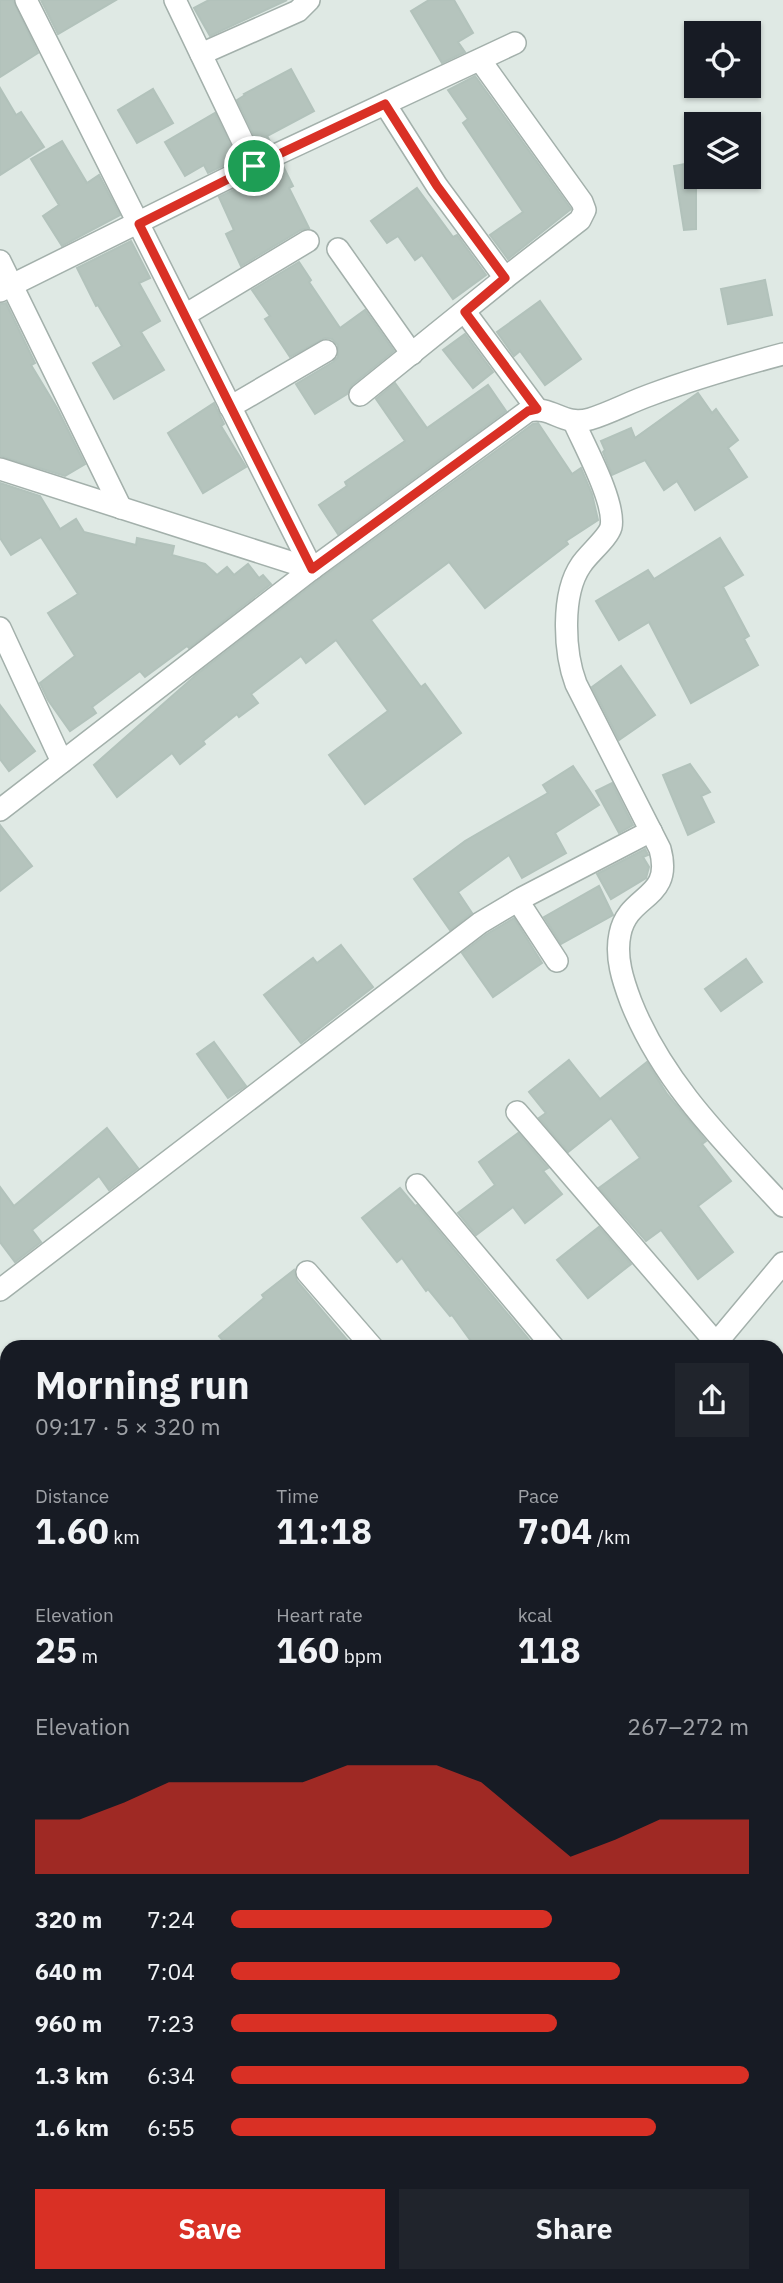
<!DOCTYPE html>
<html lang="en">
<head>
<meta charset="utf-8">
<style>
	:root { --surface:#171b24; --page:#20242c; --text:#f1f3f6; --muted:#9ea1a6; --accent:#d93025 }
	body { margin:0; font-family:"IBM Plex Sans",sans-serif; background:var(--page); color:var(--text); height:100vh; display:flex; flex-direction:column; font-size:26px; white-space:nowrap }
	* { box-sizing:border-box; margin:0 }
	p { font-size:23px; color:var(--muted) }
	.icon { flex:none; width:38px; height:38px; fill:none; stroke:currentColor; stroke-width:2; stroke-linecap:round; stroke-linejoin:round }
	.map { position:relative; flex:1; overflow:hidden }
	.panel { position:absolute; left:0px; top:1340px; width:784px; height:943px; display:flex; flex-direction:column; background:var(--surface); border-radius:21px 21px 0 0; box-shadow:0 2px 5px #0004 }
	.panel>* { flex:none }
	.fabs { position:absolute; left:684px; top:21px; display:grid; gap:14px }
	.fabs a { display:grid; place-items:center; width:77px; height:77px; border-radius:0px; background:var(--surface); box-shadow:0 2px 5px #0004; font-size:35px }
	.pin { position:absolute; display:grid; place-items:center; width:60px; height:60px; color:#fff; margin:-30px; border:4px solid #fff; border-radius:50%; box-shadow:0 2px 7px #0007 }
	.round { display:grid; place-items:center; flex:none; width:74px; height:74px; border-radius:0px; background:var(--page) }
	.overview { display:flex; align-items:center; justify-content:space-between; height:119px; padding:0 35px }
	h1 { font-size:38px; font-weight:700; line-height:52px }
	.metrics { display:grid; grid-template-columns:repeat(3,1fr); gap:10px; height:119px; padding:7px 35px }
	.metrics div { display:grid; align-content:center }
	.metrics b { font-size:35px; font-weight:700 }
	.metrics small { font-size:19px; font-weight:400 }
	.metrics p { font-size:19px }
	.chart { height:196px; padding:14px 35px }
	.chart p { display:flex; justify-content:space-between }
	.chart svg { width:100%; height:126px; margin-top:7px; fill:var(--accent); opacity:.7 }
	.action { display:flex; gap:14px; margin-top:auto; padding:14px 35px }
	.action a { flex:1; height:80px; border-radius:0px; background:var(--accent); color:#fff; font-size:28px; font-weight:700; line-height:80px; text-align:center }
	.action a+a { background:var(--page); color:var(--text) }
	ul { padding:0 35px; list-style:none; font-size:23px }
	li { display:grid; grid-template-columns:112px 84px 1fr; align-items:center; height:52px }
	li i { height:18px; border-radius:9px; background:var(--accent) }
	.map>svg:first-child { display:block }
	.building { fill:#b5c4bd; stroke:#b2c2bb; stroke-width:2 }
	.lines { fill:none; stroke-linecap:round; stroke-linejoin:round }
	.street-casing { stroke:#a3b0ab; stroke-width:24 }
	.primary-casing { stroke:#bdc3c1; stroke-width:24 }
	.street { stroke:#fff; stroke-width:21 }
	.primary { stroke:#679b8c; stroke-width:21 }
	.rail { stroke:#5c746c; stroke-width:5; stroke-dasharray:14 7; stroke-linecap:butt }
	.route-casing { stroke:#fff; stroke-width:14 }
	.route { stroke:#d93025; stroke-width:9 }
</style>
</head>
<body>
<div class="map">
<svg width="783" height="2283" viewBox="0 0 783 2283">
	<rect width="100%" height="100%" fill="#dfe9e4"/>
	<!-- building -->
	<g class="building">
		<path d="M0,0h13l25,53 -38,24z"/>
		<path d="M41,0h75l-58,34z"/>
		<path d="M209,0h78l-77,36 -16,-28z"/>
		<path d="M429,0h25l19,33 -15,9 7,10 -23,11 -31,-52z"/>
		<path d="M291,69l23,42 -47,25 4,7 -11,5 -23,-48 8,-5 -1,-1z"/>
		<path d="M475,76l96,133 -63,50 -18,-24 33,-23 -60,-89 5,-4 -20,-29z"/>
		<path d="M0,88l16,27 5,-3 23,35 -44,28z"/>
		<path d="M153,89l20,34 -36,20 -19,-33z"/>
		<path d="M215,113l22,46 -29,14 -4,-8 -19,11 -20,-34z"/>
		<path d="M62,141l25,42 12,-8 21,40 -58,31 -19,-30 16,-11 -28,-46z"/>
		<path d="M696,162v67l-12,1 -10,-64z"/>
		<path d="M283,166l10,20 -4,2 20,40 -8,2 -60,36 -15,-32 8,-4 -15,-33z"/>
		<path d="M417,188l36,49 4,-2 29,40 -33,24 -31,-44 -7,5 -17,-24 -11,7 -16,-22z"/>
		<path d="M131,241l19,37 -11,5 21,38 -19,11 23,38 -50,29 -21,-36 29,-17 -24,-41 -2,1 -19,-38z"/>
		<path d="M299,262l12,18 -2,2 31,46 25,-18 29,41 -42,34 -5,9 -32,20 -19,-30 37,-22 5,-5v-12l-6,-6 -7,-1 -35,19 -25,-38 5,-3 -18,-26z"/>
		<path d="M765,280l7,35 -44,9 -7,-35z"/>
		<path d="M540,301l41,58 -36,26 -25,-34 -6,5 -17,-24z"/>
		<path d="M6,303l29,60 -4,2 26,43 28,56 -20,12 -65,-20v-152z"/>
		<path d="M465,334l28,38 -20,16 -30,-38z"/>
		<path d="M395,383l32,45 61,-43 18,26 -168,123 -19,-29 28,-19 -2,-4 60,-41 -29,-42z"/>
		<path d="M698,393l14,20 4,-4 22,31 -10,8 19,29 -52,33 -18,-29 -13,9 -19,-30 -33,15 -9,-23 2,-2 -4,-9 30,-13 4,10z"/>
		<path d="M214,403l10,21 -3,2 25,41 -43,26 -35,-60z"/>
		<path d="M538,423l34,51 9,-6 11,26 6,26 -32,21 2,3 -83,64 -36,-46 -78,58 50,67 4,-3 36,49 -96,71 -36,-49 59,-44 -52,-71 -30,23 -5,-7 -50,38 7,9 -19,14 -2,-3 -34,27 2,3 -25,20 -8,-11 -55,44 -23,-32 102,-90 124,-96 213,-155z"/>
		<path d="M0,483l40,13 20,33 16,-10 8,13 52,13 1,-7 37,8 -2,9 33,9 12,11 10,-8 7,8 14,-11 11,14 4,-3 8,9 -82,64 -2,-2 -42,31 -5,-6 -48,36 4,6 -26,18 -22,-31 -8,-17 35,-27 -27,-43 30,-19 -37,-57 -30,18 -11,-17z"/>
		<path d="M720,538l23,37 -20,12 26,49 -5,3 14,26 -67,38 -42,-81 -30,18 -23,-39 52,-31 6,9z"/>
		<path d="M621,666l34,49 -36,25 -27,-53z"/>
		<path d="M0,705l35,46 -26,20 -9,-12z"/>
		<path d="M690,764l20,28 -9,4 13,26 -26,13 -25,-60z"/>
		<path d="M573,766l26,39 -44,28 11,20 -44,25 -13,-23 -51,37 14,21 -22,17 -36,-51 51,-38 83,-48 -5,-8z"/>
		<path d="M612,783l21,42 -14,8 -23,-42z"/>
		<path d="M0,825l32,41 -32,25z"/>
		<path d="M645,849l3,6 -5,2 6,10 -3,11 -35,21 -14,-25z"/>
		<path d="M599,886l14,29 -52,29 -17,-27z"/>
		<path d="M514,918l28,45 -49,34 -31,-44 25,-19z"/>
		<path d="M341,945l32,42 -72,56 -37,-48 49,-37 4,5z"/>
		<path d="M746,959l16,23 -41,29 -16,-22z"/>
		<path d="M214,1042l32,44 -18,12 -31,-44z"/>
		<path d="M569,1060l31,39 47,-37 20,32 39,47 -4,3 29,37 -33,25 35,46 -35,27 -37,-49 -15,11 -47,-53 41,-30 -29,-40 -43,34 -29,-34 7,-5 -17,-21z"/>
		<path d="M107,1128l31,40 -29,22 -10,-14 -67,54 9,12 -26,20 -15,-20v-55l14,19z"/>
		<path d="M518,1133l30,35 -5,3 19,23 -37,29 -12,-16 -37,28 -18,-22 37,-28 -16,-23z"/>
		<path d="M400,1188l15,18 2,-1 119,143h-60l-24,-33 -2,1 -22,-27 -2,2 -24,-33 -5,4 -35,-44z"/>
		<path d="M599,1227l32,37 -43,34 -31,-38z"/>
		<path d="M294,1270l3,11 57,67h-125l-10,-12 45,-38 -2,-3z"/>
	</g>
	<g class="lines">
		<defs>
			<g id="street">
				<path d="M26,0l286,569"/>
				<path d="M175,0l79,165"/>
				<path d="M201,54l97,-43 11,-11"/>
				<path d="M480,60l102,142 3,8 -5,10 -75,58"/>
				<path d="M338,249l74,105"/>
				<path d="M0,261l121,247"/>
				<path d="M0,291l254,-126 261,-122"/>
				<path d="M465,312l72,97"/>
				<path d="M185,315l123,-74"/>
				<path d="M360,395l145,-117 -68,-92 -52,-82"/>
				<path d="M230,407l96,-56"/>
				<path d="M574,422c10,23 42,81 37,105 -3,11 -23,27 -30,38 -20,29 -17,87 -5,119l84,165c14,51 -32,44 -40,85 -5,23 3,47 11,68 32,81 94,141 152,204"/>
				<path d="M0,469l312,100"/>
				<path d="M0,628l62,134"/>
				<path d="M0,810l312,-241 216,-158c25,-6 34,16 62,8 20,-6 40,-17 60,-24 43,-16 88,-29 133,-41"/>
				<path d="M518,901l39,60"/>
				<path d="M517,1112l199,231"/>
				<path d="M417,1185l137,163"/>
				<path d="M307,1272l66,76"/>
				<path d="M0,1290l480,-367 42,-25 129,-67"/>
				<path d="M712,1348l71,-85"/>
				<path d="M777,1489l6,7"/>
				<path d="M0,1558l7,8"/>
				<path d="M777,1565l6,-3"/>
				<path d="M777,1652l6,11"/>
				<path d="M777,1864l6,2"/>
			</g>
			<g id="primary">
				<path d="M0,2051l7,3"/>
				<path d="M777,2247l6,1"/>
			</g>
		</defs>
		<!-- street casing -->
		<use href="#street" class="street-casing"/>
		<!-- primary casing -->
		<use href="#primary" class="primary-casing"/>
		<!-- street -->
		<use href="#street" class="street"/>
		<!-- primary -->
		<use href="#primary" class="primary"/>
		<!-- rail -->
		<g class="rail">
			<path d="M0,2154l7,4"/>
			<path d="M0,2171l7,4"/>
			<path d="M265,2277l16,6"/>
			<path d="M307,2277l16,6"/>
		</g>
	</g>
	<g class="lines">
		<defs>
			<path id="route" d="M385,104l52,82 68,92 -40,34 72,97 -9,2 -23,17 -193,141 -173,-345 115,-58z"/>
		</defs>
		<!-- route casing -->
		<use href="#route" class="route-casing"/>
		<!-- route -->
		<use href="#route" class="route"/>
	</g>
</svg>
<div class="fabs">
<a><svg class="icon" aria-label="locate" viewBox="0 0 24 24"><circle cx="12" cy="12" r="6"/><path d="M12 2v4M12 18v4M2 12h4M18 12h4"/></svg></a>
<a><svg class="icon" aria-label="layers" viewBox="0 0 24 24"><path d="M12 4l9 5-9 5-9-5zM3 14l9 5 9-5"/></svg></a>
</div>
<div class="pin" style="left:254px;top:166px;background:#1e9e55"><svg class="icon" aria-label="arrive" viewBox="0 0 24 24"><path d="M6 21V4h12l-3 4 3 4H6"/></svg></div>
<section class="panel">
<div class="overview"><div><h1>Morning run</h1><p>09:17 · 5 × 320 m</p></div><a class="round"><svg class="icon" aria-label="share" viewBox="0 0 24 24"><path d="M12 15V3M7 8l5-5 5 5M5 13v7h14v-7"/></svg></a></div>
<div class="metrics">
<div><p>Distance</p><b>1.60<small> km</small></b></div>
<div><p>Time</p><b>11:18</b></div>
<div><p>Pace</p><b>7:04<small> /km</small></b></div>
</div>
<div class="metrics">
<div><p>Elevation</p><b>25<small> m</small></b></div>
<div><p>Heart rate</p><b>160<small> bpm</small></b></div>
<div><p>kcal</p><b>118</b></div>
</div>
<div class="chart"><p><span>Elevation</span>267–272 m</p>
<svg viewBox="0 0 160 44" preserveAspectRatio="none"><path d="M0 44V25L10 25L20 19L30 12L40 12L50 12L60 12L70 6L80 6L90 6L100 12L110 25L120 38L130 32L140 25L150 25L160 25V44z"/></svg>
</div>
<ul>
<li><b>320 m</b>7:24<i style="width:62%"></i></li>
<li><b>640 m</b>7:04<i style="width:75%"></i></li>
<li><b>960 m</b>7:23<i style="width:63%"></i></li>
<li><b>1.3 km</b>6:34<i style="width:100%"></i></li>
<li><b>1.6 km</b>6:55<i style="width:82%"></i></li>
</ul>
<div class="action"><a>Save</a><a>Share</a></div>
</section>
</div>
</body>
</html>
